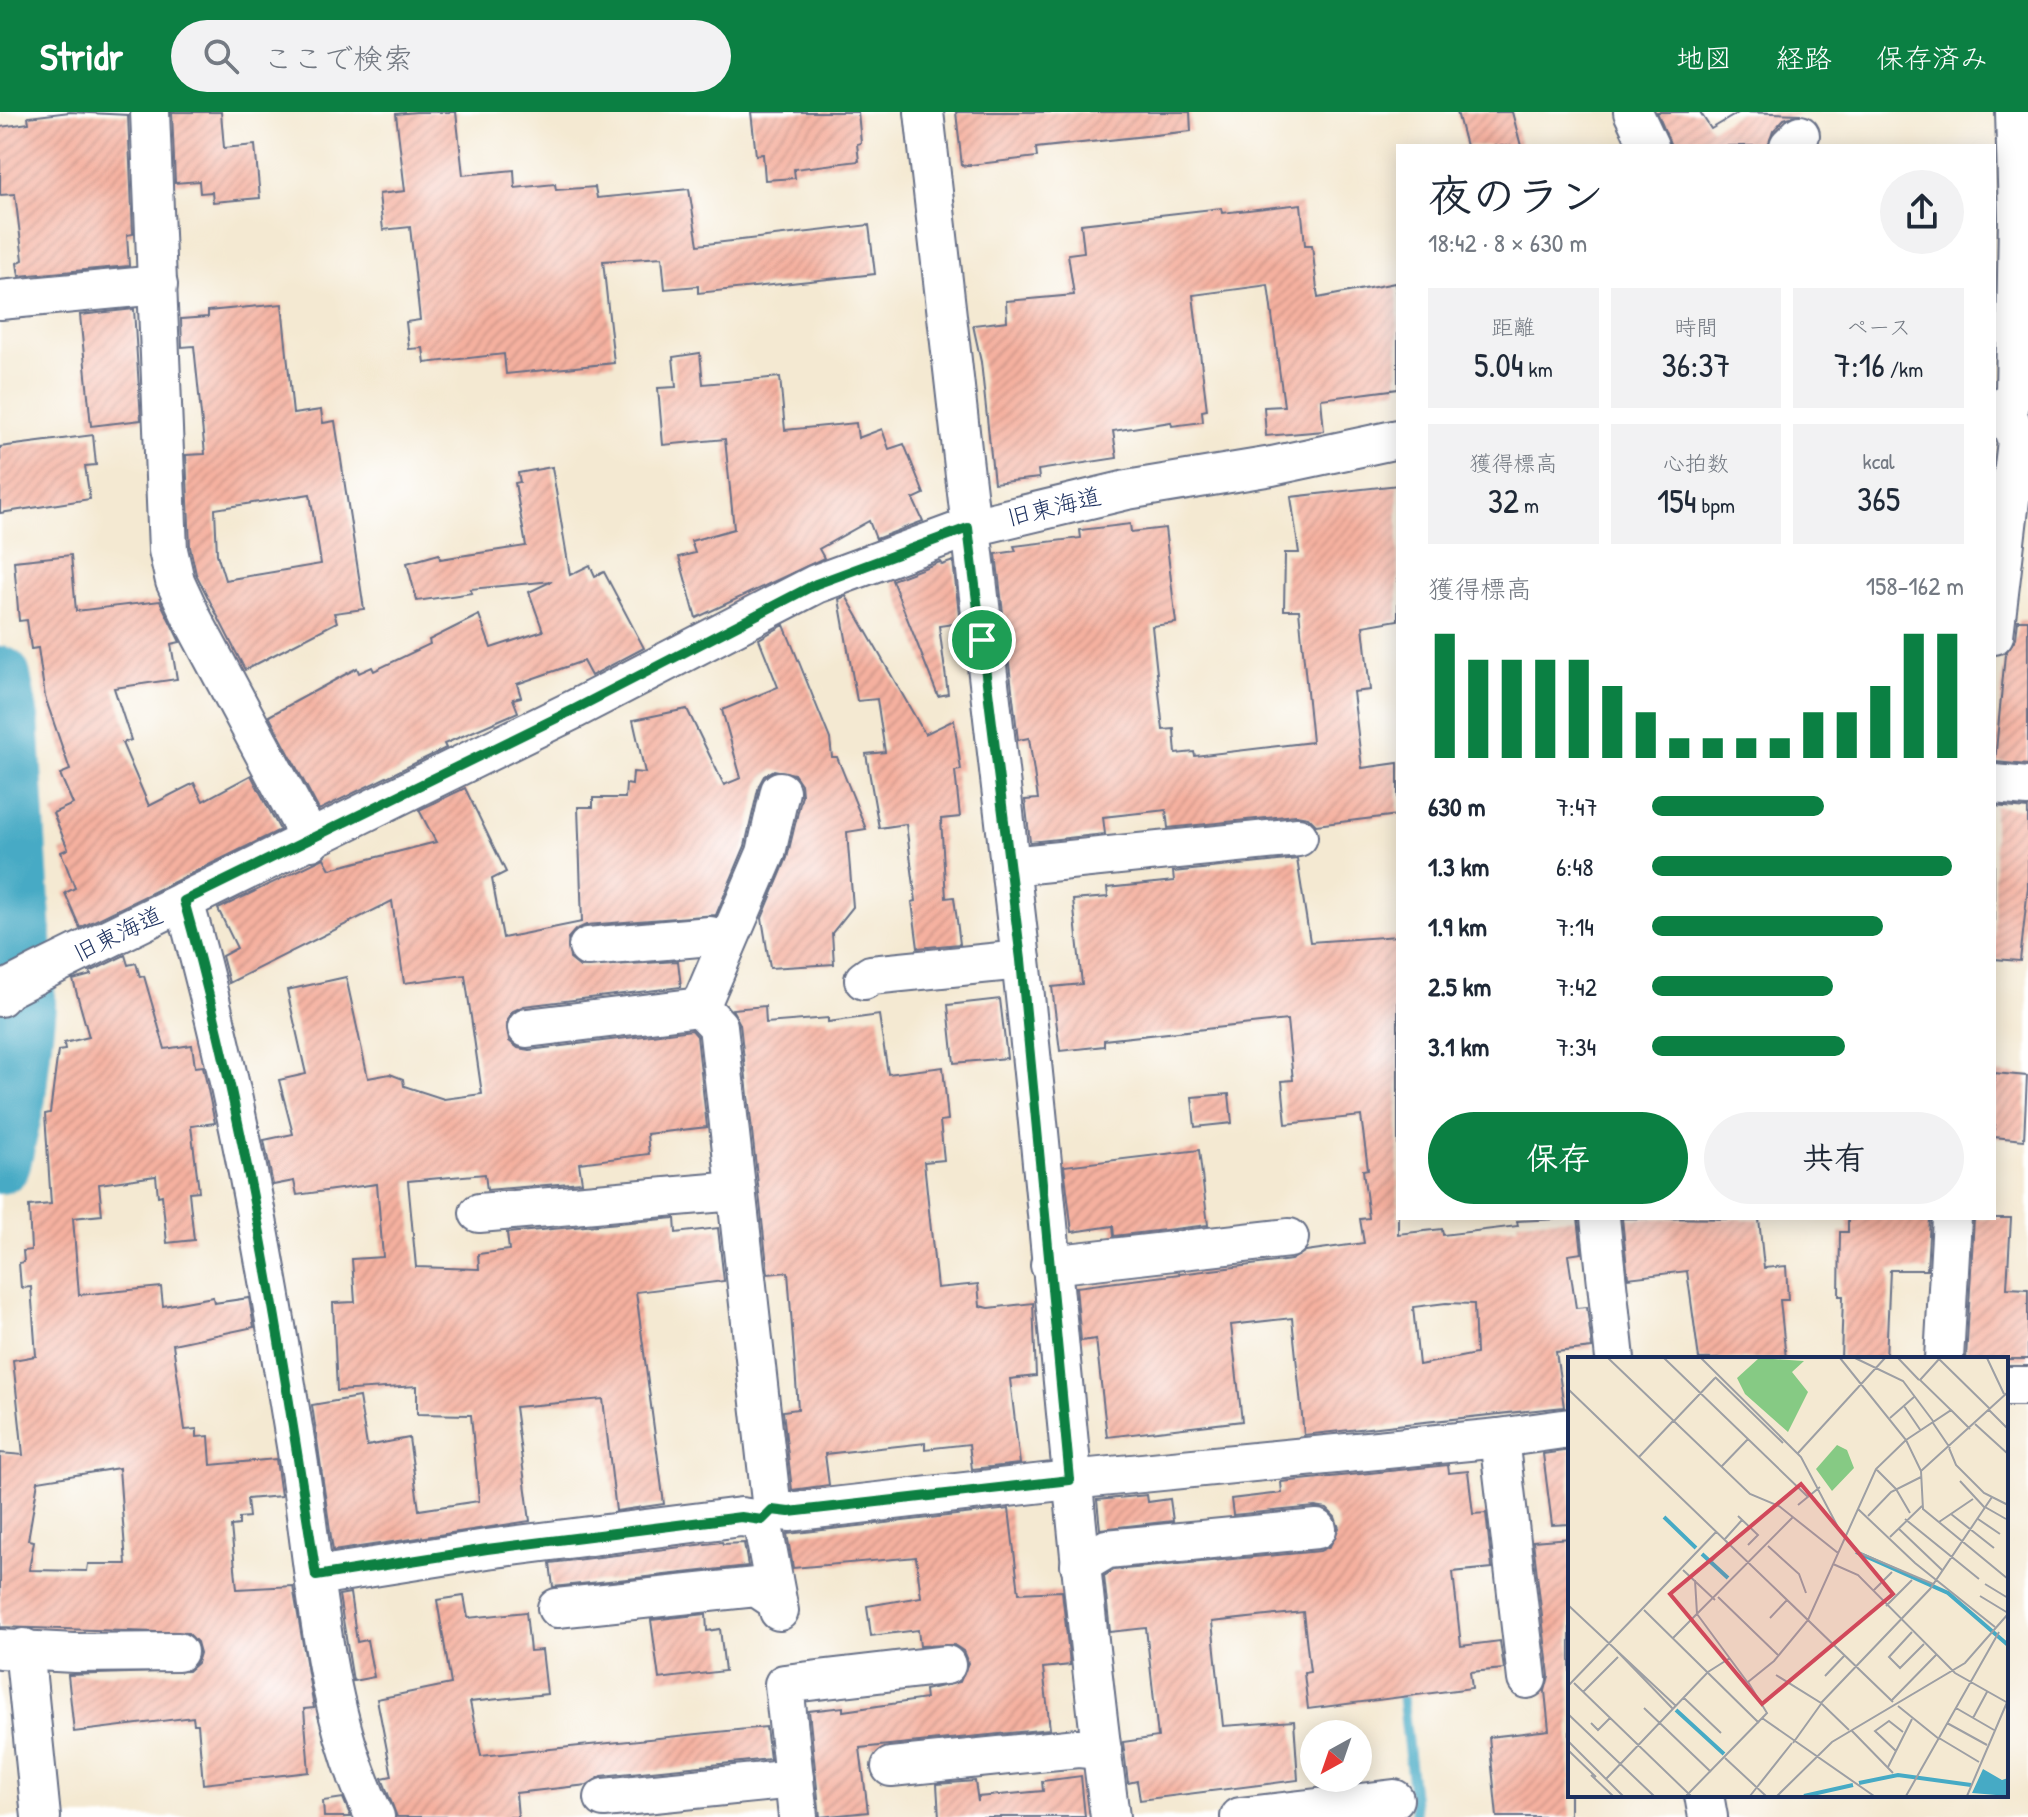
<!DOCTYPE html>
<html lang="ja">
<head>
<meta charset="utf-8">
<style>
	:root { --surface:#fff; --page:#f2f2f3; --text:#1f2937; --muted:#747a83; --accent:#0b8043 }
	body { margin:0; font-family:"Patrick Hand","Klee One",sans-serif; background:var(--page); color:var(--text); height:100vh; display:flex; flex-direction:column; font-size:30px; white-space:nowrap }
	* { box-sizing:border-box; margin:0 }
	p { font-size:26px; color:var(--muted) }
	.icon { flex:none; width:44px; height:44px; fill:none; stroke:currentColor; stroke-width:2; stroke-linecap:round; stroke-linejoin:round }
	.map { position:relative; flex:1; overflow:hidden }
	.drawer { position:absolute; left:1396px; top:32px; width:600px; height:1076px; display:flex; flex-direction:column; background:var(--surface); border-radius:0px; box-shadow:0 4px 20px #0003 }
	.drawer>* { flex:none }
	.needle { width:52px; rotate:220deg }
	.tools { position:absolute; left:1300px; top:1608px; display:grid; gap:16px }
	.tools a { display:grid; place-items:center; width:72px; height:72px; border-radius:50%; background:var(--surface); box-shadow:0 4px 20px #0003; font-size:40px }
	.pin { position:absolute; display:grid; place-items:center; width:68px; height:68px; color:#fff; margin:-34px; border:4px solid #fff; border-radius:50%; box-shadow:0 2px 8px #0007 }
	.round { display:grid; place-items:center; flex:none; width:84px; height:84px; border-radius:42px; background:var(--page) }
	.overview { display:flex; align-items:center; justify-content:space-between; height:136px; padding:0 32px }
	h1 { font-size:44px; font-weight:600; line-height:60px }
	.stats { display:grid; grid-template-columns:repeat(3,1fr); gap:12px; height:136px; padding:8px 32px }
	.stats div { display:grid; align-content:center; border-radius:0px; background:var(--page); text-align:center }
	.stats b { font-size:34px; font-weight:600 }
	.stats small { font-size:22px; font-weight:400 }
	.stats p { font-size:22px }
	.chart { height:224px; padding:16px 32px }
	.chart p { display:flex; justify-content:space-between }
	.chart svg { width:100%; height:144px; margin-top:8px; stroke:var(--accent); stroke-width:6 }
	.button { display:flex; gap:16px; margin-top:auto; padding:16px 32px }
	.button a { flex:1; height:92px; border-radius:48px; background:var(--accent); color:#fff; font-size:32px; font-weight:600; line-height:92px; text-align:center }
	.button a+a { background:var(--page); color:var(--text) }
	ul { padding:0 32px; list-style:none; font-size:26px }
	li { display:grid; grid-template-columns:128px 96px 1fr; align-items:center; height:60px }
	li i { height:20px; border-radius:10px; background:var(--accent) }
	header { display:flex; align-items:center; gap:48px; box-sizing:border-box; height:112px; padding:0 40px; background:var(--accent); color:#fff }
	header strong { font-size:38px }
	nav { display:flex; gap:44px; margin-inline-start:auto; font-size:28px }
	.search { width:560px; height:72px; background:var(--page); display:flex; align-items:center; gap:20px; box-sizing:border-box; padding:0 28px; border-radius:44px; color:var(--muted); font-size:30px }
	.map>svg:first-child { display:block }
	.lines { fill:none; stroke-linecap:round; stroke-linejoin:round }
	.stream { stroke:#46aac5; stroke-width:10 }
	.river { stroke:#46aac5; stroke-width:62 }
	.building { fill:url(#building-hatch); fill-rule:evenodd }
	.minor-casing { stroke:#677087; stroke-width:42 }
	.minor { stroke:#fff; stroke-width:38 }
	.route-casing { stroke:#fff; stroke-width:16 }
	.route { stroke:#0b8043; stroke-width:10 }
	.labels { text-anchor:middle; stroke-width:7; stroke-linejoin:round; paint-order:stroke }
	.street-label { font-size:24px; fill:#1b2f5e; stroke:#fff }
	.inset-river { fill:none; stroke:#46aac5; stroke-width:4 }
	.inset-road { fill:none; stroke:#9d9fa4; stroke-width:2 }
	.view { fill:#d1495b; fill-opacity:0.15; stroke:#d1495b; stroke-width:4 }
	.inset-edge { fill:none; stroke:#1b2f5e; stroke-width:4 }
</style>
</head>
<body>
<header>
<strong>Stridr</strong>
<div class="search"><svg class="icon" aria-label="search" viewBox="0 0 24 24"><circle cx="10" cy="10" r="6"/><path d="M15 15l6 6"/></svg>ここで検索</div>
<nav><a>地図</a><a>経路</a><a>保存済み</a></nav>
</header>
<div class="map">
<svg width="2028" height="1705" viewBox="0 0 2028 1705">
	<defs>
		<pattern id="building-hatch" width="6" height="6" patternUnits="userSpaceOnUse" patternTransform="scale(2)"><rect width="6" height="6" fill="#f5b09f"/><path d="M-1 1l2-2M0 6l6-6M5 7l2-2" fill="none" stroke="#d1988b"/></pattern>
	</defs>
	<rect width="100%" height="100%" fill="#fff"/>
	<filter id="ink" filterUnits="userSpaceOnUse"><feTurbulence type="fractalNoise" baseFrequency=".0125" numOctaves="2"/><feDisplacementMap in="SourceGraphic" scale="16" xChannelSelector="R" yChannelSelector="G"/><feConvolveMatrix kernelMatrix="1 2 1 2 8 2 1 2 1" color-interpolation-filters="sRGB"/></filter>
	<filter id="wash" filterUnits="userSpaceOnUse"><feTurbulence type="fractalNoise" baseFrequency=".006" numOctaves="4" result="noise"/><feDisplacementMap in="SourceGraphic" scale="32" xChannelSelector="R" yChannelSelector="G"/><feGaussianBlur stdDeviation="1.8" result="paint"/><feColorMatrix in="noise" values="0 0 0 0 0 0 0 0 0 0 0 0 0 0 0 0 0 1.4 0 .05"/><feComposite in="paint" operator="in"/></filter>
	<g filter="url(#wash)">
		<rect width="100%" height="100%" fill="#f4e9d2"/>
		<g class="lines">
			<!-- stream -->
			<path class="stream" d="M1401,1572l15,133"/>
			<!-- river -->
			<path class="river" d="M0,565l8,42 17,286 -10,92 -15,66"/>
		</g>
		<g id="blocks">
			<!-- building -->
			<g class="building">
				<path d="M70,0l58,3 5,119 -6,1 2,31 -110,10 -2,-13 6,-3 -8,-66 -15,1v-68l29,-4 -1,-6z"/>
				<path d="M172,0h49l3,36 31,-3 5,53 -47,4 -1,-10 -12,1 -1,-12 -24,2z"/>
				<path d="M416,0h40l7,63 51,-5 1,18 40,-4 1,6 39,-3 2,11 92,-9 9,56 171,-20 6,49 -177,19v-7l-33,3 -3,-32 -59,4 11,102 -108,11 -2,-20 -79,9 -2,-15 -14,1 -3,-27 14,-2 -10,-93 -27,3 -4,-36 26,-3 -9,-77z"/>
				<path d="M751,0h107l3,31 -4,1 2,17 -65,8 1,9 -30,2 -2,-26 -7,1z"/>
				<path d="M956,0h234l1,19 -155,17 1,9 -75,9z"/>
				<path d="M1457,0h55l9,34h-55z"/>
				<path d="M1657,0h43l11,17 29,-17 61,2 -17,5 -11,12 -5,15h-97z"/>
				<path d="M1301,92l4,41h7l6,53 77,-15 3,17v89l-77,10 3,32 -58,5 -2,-29 20,-1 -16,-121 -75,10 14,115 -5,1 1,11 -31,4 -1,-4 -58,9 4,27 -79,12 1,8 -45,5 -13,-121 -8,-37 34,-4 -1,-20 68,-6 -6,-41 16,-2 -3,-28 140,-16 1,5z"/>
				<path d="M282,192l11,110 28,-4 2,13 12,-2 29,188 -30,4 3,9 -92,48 -49,-96 -6,-27 -4,-92 19,-1 -11,-108 -12,1 -1,-28 27,-2v-6zM310,382l11,70 -96,16 -8,-26 -2,-45z"/>
				<path d="M134,197l7,111 -50,6 -11,-111z"/>
				<path d="M700,241l3,31 77,-7 5,53 71,-7 2,15 24,-9 7,20 15,-5 20,50 -11,5 10,22 -47,18 -7,-18 -50,28 5,9 -128,60 -17,-61 16,-4 -4,-12 43,-12 -9,-90 -62,6 -5,-57 18,-1 -3,-30z"/>
				<path d="M93,323l3,30 -11,1 5,33 -90,14v-66z"/>
				<path d="M552,355l18,108 20,-10 5,11 9,-4 40,76 -53,28 -8,-15 -66,23 4,13 -8,2 5,13 -74,32 2,4 -127,62 -50,-94 88,-48 2,5 13,-6 2,4 56,-27 -1,-4 50,-25 12,33 52,-17 -14,-39 23,-11 -82,8 2,4 -55,8 -10,-38 32,-9 1,5 86,-13 -11,-63 5,-1 -2,-9z"/>
				<path d="M1398,373v135l-35,6 7,64 -17,2 9,76 36,-5v52l-82,10 -8,-8 -12,-2 -128,13 -2,-18 -63,7 2,17 -75,8 -5,-42 13,-1 -9,-61 -11,2 -22,-186 20,-3 -2,-5 67,-8 -1,-8 50,-6 1,8 34,-4 11,95 -24,3 11,104 11,-1 2,25 18,-2 1,4 117,-14 -13,-132h-15l1,-57h14l-8,-56z"/>
				<path d="M71,443l5,56 84,-10 20,41 -9,2 6,35 -63,9 17,52 -9,3 27,63 45,-23 9,18 48,-26 29,55 -200,98 -15,-35 10,-5 -14,-36 7,-3 -15,-36 20,-9 -13,-30 10,-4 -25,-73 -7,-49 -7,1 -4,-29 -8,1 -5,-60z"/>
				<path d="M953,449l7,62 -21,3 9,68 -10,2 -46,-116 48,-18 2,3z"/>
				<path d="M846,484l79,138 29,-14 7,50 -6,1 5,46 -19,2 5,79 8,-1 6,47 -42,4 -6,-46 4,-1 -10,-77 -27,4 -13,-74 19,-2 -8,-53 -20,2 -18,-102z"/>
				<path d="M2018,508h10v145l-33,-3 10,-108 11,-16z"/>
				<path d="M784,513l46,114 2,18h5l29,72 -19,3 6,75 -21,26 2,31 -64,4 -8,-50 25,-60 15,-63 -1,-11 -7,-10 -20,-4 -10,6 -5,9 -14,61 -29,69 -130,10 -11,5 -7,8 2,21 10,8 98,-6 3,26 -157,19 -11,5 -6,9 2,21 9,7 11,2 163,-20 5,6 10,91 -60,7 2,20 -70,9 3,19 -95,8 -2,-16 -77,7 8,86 63,2 -1,-15 31,-4 -2,-17 168,-15 1,15 42,-5 6,53 -88,11 28,212 -48,7 -13,-112 -88,8 15,114 -197,30 -21,-146 47,-8 8,49 42,-8 10,72 60,-9 -8,-86 -54,-1v-28l-80,5 -4,-88 22,-1 -3,-43 31,-2 -6,-73 -80,11 -3,-14 -21,4 -9,-45 29,-6 -14,-54 27,-6 -19,-84 59,-13 22,101 22,-4 13,5 1,7 40,13 38,-5 -17,-119 -61,8 -12,-82 -163,82 -7,-27 15,-8 -19,-39 106,-51 6,11 106,-27 -17,-32 46,-22 41,84 -14,7 11,59 79,-16 -4,-115h15v-9h32l1,-14 6,1 1,-13 12,1 -12,-53 54,-11 37,76 17,-7 -19,-68 56,-23 -19,-48z"/>
				<path d="M1994,694l34,3v78l-8,74 -26,-2z"/>
				<path d="M1297,747l13,83 88,-6v298l44,-5 1,6 75,-9 -1,-5 61,-3 4,35 -14,2 8,53 11,-1 5,41 -36,4 8,55 -260,28 -12,-117 -61,7 11,96 -135,16 -11,-98 -15,2 -5,-54 215,-27 15,-9 58,-8 -4,-24 9,-1 -6,-48 5,-1 -7,-53 -75,8 -4,-43 11,-1 -6,-60 -183,20v6l-44,5 -8,-64 30,-3 -9,-84 35,-3 -1,-9 67,-7 -1,-9zM1446,1191l28,1 2,50 -57,11 -6,-58z"/>
				<path d="M125,843l3,10 8,-2 4,14 4,-1 21,73 27,-4 3,22 8,-1 12,57 -24,3 8,65 -10,1 5,48 -27,3 -5,-48 -4,1 -2,-20 -57,8 3,31 -29,3 6,77 82,-8 2,19 50,-9 1,6 35,-5 5,29 -81,17 12,86 12,-1v8l12,-1 2,29 65,-6 5,37 -34,3 2,18 -10,1v7l-8,1 6,63 56,-3 21,122 -10,1 5,63 -106,12 -5,-60h-4l-1,-7 -119,15 -6,-57 120,-4 9,-8 3,-10 -3,-11 -9,-9 -188,-6v-174l23,2 -10,-95 23,-4 -5,-69 -10,1 -2,-25 5,-1 -1,-11 8,-1 -2,-44 22,-2 -6,-90 5,-1 8,-62 7,-1 -1,-7 25,-6 -16,-57 18,-5 -1,-3zM119,1356l7,96h-38l-1,7 -58,-1 5,-29 -6,-1 10,-59z"/>
				<path d="M1000,887l7,59 -53,5 -6,-58z"/>
				<path d="M765,894l1,17 62,-5v4l51,-7 9,59 55,-7 5,53 -8,1 4,39 -20,2 13,126 41,-4 2,22 9,2 44,-5 3,73 -26,3 10,85 -48,5 -3,-25 -44,5v-6l-100,11 4,31 -37,5 -9,-79 15,-2 -10,-137 -20,2 -28,-250 -8,-15z"/>
				<path d="M1994,961l33,3 -3,64 -30,-3z"/>
				<path d="M1229,982l3,29 -37,4 -3,-30z"/>
				<path d="M1199,1038l9,75 -94,11 -1,-10 -41,6 -8,-66z"/>
				<path d="M1622,1106l137,1 5,49 22,-2 2,34h-8l6,59h-87l-12,-88 -59,7z"/>
				<path d="M1848,1106h82l-3,52h-37l-4,89h-45l2,-63h-4l1,-64h8z"/>
				<path d="M1974,1106h37l-4,70 21,1v70h-62z"/>
				<path d="M1570,1338v74l-18,1 -9,-71z"/>
				<path d="M1448,1353l1,8 19,-2 5,43 13,-1 6,55 -39,4 8,74 39,-5 4,28 -34,3 2,16 -164,21 -4,-36 6,-1 -7,-60 -91,10 11,104 71,-5 4,59 -158,20 -3,-19 -9,2 -5,-41 35,-5 -12,-109 -36,4 -6,-56 10,-6 206,-19 10,-5 9,-18 -4,-11 -8,-8 -12,-2 -82,8 -2,-16 51,-6 -1,-11z"/>
				<path d="M1147,1383l1,7 22,-3 3,22 -73,8 -3,-29z"/>
				<path d="M1009,1397l10,84 43,-2 8,74 -27,3 7,61 -190,19 8,64 -48,5 -11,-106 34,-4v4l83,-12 -1,-9 35,-8 8,-19 -5,-12 -9,-6 -34,1 -2,-16 -47,6 -4,-30 54,-9 -5,-40 -123,11 -6,-34z"/>
				<path d="M1570,1426v279h-73l-8,-80 60,-7 -4,-39 4,-15 -16,-135z"/>
				<path d="M722,1430l1,2 21,-1 4,23 -195,21 -3,-24z"/>
				<path d="M350,1481l7,49 10,-2 7,37 -21,4 -14,-86z"/>
				<path d="M464,1484l4,22 58,-6 4,39 12,-1 5,44 -77,8 11,54 285,-29 4,32 -168,17 -15,9 -71,8 2,24h-121l-15,-39 10,-2 -15,-77 74,-15 -14,-84z"/>
				<path d="M706,1502l1,17 13,-2 5,42 -66,8 -8,-59z"/>
				<path d="M1081,1664l4,41h-146l-2,-33 38,-3 3,21v-5l65,-6 -1,-10z"/>
				<path d="M343,1686l8,19h-27l-1,-16z"/>
			</g>
		</g>
	</g>
	<g filter="url(#ink)">
		<use href="#blocks" fill-opacity="0" stroke="#677087" stroke-width="2"/>
		<g class="lines">
			<defs>
				<g id="minor">
					<path d="M150,0l18,438 7,31 18,39 118,221"/>
					<path d="M924,0c30,283 66,565 97,848 32,285 52,572 89,857"/>
					<path d="M1633,0l16,34"/>
					<path d="M1789,34l11,-11"/>
					<path d="M0,188l158,-15"/>
					<path d="M1994,306l12,-9 9,-17 3,-175 -3,-105"/>
					<path d="M1994,523l23,-194 -11,-32"/>
					<path d="M1994,672l34,3"/>
					<path d="M1010,754l288,-29"/>
					<path d="M184,789c51,180 83,366 113,551 19,117 24,258 78,365"/>
					<path d="M588,835l122,-11 17,5"/>
					<path d="M864,868l7,-5 150,-15"/>
					<path d="M0,885l7,-8 33,-17 535,-263 241,-125 152,-56 159,-38 145,-24 126,-27"/>
					<path d="M527,916l173,-21"/>
					<path d="M479,1101l257,-22"/>
					<path d="M1600,1106l15,141"/>
					<path d="M1050,1153l239,-27"/>
					<path d="M1944,1247l8,-141"/>
					<path d="M2006,1274h22"/>
					<path d="M1499,1326l28,241"/>
					<path d="M772,1398l17,2 281,-32 429,-42 71,-10"/>
					<path d="M772,1398l-54,-484 -18,-19 66,-154 14,-62"/>
					<path d="M762,1408l17,91"/>
					<path d="M1080,1453l27,-16 210,-20"/>
					<path d="M316,1464l171,-27 254,-32 21,3 10,-10"/>
					<path d="M557,1496l199,-21 18,12"/>
					<path d="M24,1536l17,169"/>
					<path d="M0,1537l74,4 104,-1"/>
					<path d="M891,1655l187,-19 24,2"/>
					<path d="M1704,1683l4,22"/>
					<path d="M604,1686l190,-19"/>
					<path d="M798,1705l-14,-133 162,-19"/>
					<path d="M1240,1705l154,-18"/>
				</g>
			</defs>
			<!-- minor casing -->
			<use href="#minor" class="minor-casing"/>
			<!-- minor -->
			<use href="#minor" class="minor"/>
		</g>
	</g>
	<g class="lines" filter="url(#ink)">
		<defs>
			<path id="route" d="M968,416l53,432 49,520 -281,32 -17,-2 -10,10 -21,-3 -254,32 -171,27c-34,-226 -70,-455 -132,-675l391,-192 241,-125z"/>
		</defs>
		<!-- route casing -->
		<use href="#route" class="route-casing"/>
		<!-- route -->
		<use href="#route" class="route"/>
	</g>
	<g class="labels">
		<!-- street labels -->
		<g class="street-label">
			<text transform="translate(1054 395) rotate(-14)" y="8">旧東海道</text>
			<text transform="translate(118 822) rotate(-26)" y="8">旧東海道</text>
		</g>
	</g>
	<!-- overview -->
	<g transform="translate(1568 1245)">
		<rect width="440" height="440" fill="#f4e9d2"/>
		<path d="M191,1l45,3 -12,11 16,20 -20,40 -43,-38 -8,-16zM269,88l10,5 7,18 -22,23 -16,-22z" fill="#86ca84"/>
		<path d="M415,412l19,11 6,-2v18l-36,-3z" fill="#46aac5"/>
		<path class="inset-river" d="M96,160l32,31M288,195l92,41 60,52M134,197l26,24M108,353l48,44M291,426l39,-8 73,10M236,439l49,-11"/>
		<path class="inset-road" d="M40,1l142,136 29,12 59,47M96,1l144,139M133,1l100,99 39,74 20,22 73,31M272,1l66,82 15,31 2,38 85,70M287,1l48,23 30,40M330,1l21,22M419,1l17,36M371,2l50,49M147,20l68,66M0,32l325,313M336,49l17,25M420,52l19,19M383,53l19,19M322,61l24,-21M106,64l41,-43M365,66l17,25M407,67l33,30M338,83l45,-30 -31,-30 20,-22M381,91l7,17 28,28 24,12M230,96l87,-95M71,100l35,-37M154,109l26,-27M308,112l20,20M353,114l87,-79M392,124l25,27M328,132l14,24M230,148l22,-18M417,150l21,12M290,152l57,54 80,64M383,157l43,34M170,159l20,19 -10,10M300,159l23,-24 30,-15M337,162l74,60M410,162l22,15M371,165l34,-23M330,171l44,42M322,180l32,-31M156,183l18,-20M200,189l31,28 7,19M144,204l16,-18M265,207l25,11 97,98 53,30M115,213l32,30M127,223l2,34 51,69M417,227l23,14M305,234l19,-19M412,239l28,17M150,240l61,59M0,248l108,101M318,249l26,-26M76,253l115,113M202,261l17,-18M344,275l-23,25 11,11 24,-24M105,281l120,-121M47,292l58,60M208,318l45,28 28,27M257,319l20,-21M6,326l117,113M0,329l148,-154M15,335l35,-35M116,341l37,35M324,343l44,-45M253,346l109,-114 62,-92M330,349l41,33M76,351l67,64M388,351l38,22M0,357l86,82M194,361l112,78M405,361l14,-26M23,366l7,7 12,-12M379,366l40,22M284,374l41,42M371,381l40,24M0,384l55,55M225,386l28,-39M0,393l28,27M328,394l-21,-20 14,-10 14,11M157,401l41,38M320,410l24,-48M23,418l22,21M38,422l102,-107 22,-14M118,439l81,-83 -19,-31 26,-21 34,-41 68,-151 30,-29M182,439l42,-53M209,439l55,-54 133,-79 43,-49M338,439l93,-164M399,439l41,-96"/>
		<path class="view" d="M233,127l92,110 -131,110 -92,-110z"/>
		<rect width="440" height="440" class="inset-edge"/>
	</g>
</svg>
<div class="tools">
<a><svg class="needle" viewBox="-14 -14 28 28"><path d="M0-13l5 13h-10z" fill="#e53935"/><path d="M0 13l5-13h-10z" fill="#747a83"/></svg></a>
</div>
<div class="pin" style="left:982px;top:528px;background:#1e9e55"><svg class="icon" aria-label="arrive" viewBox="0 0 24 24"><path d="M6 21V4h12l-3 4 3 4H6"/></svg></div>
<section class="drawer">
<div class="overview"><div><h1>夜のラン</h1><p>18:42 · 8 × 630 m</p></div><a class="round"><svg class="icon" aria-label="share" viewBox="0 0 24 24"><path d="M12 15V3M7 8l5-5 5 5M5 13v7h14v-7"/></svg></a></div>
<div class="stats">
<div><p>距離</p><b>5.04<small> km</small></b></div>
<div><p>時間</p><b>36:37</b></div>
<div><p>ペース</p><b>7:16<small> /km</small></b></div>
</div>
<div class="stats">
<div><p>獲得標高</p><b>32<small> m</small></b></div>
<div><p>心拍数</p><b>154<small> bpm</small></b></div>
<div><p>kcal</p><b>365</b></div>
</div>
<div class="chart"><p><span>獲得標高</span>158–162 m</p>
<svg viewBox="0 0 160 44" preserveAspectRatio="none"><path d="M5 44V6M15 44V14M25 44V14M35 44V14M45 44V14M55 44V22M65 44V30M75 44V38M85 44V38M95 44V38M105 44V38M115 44V30M125 44V30M135 44V22M145 44V6M155 44V6"/></svg>
</div>
<ul>
<li><b>630 m</b>7:47<i style="width:55%"></i></li>
<li><b>1.3 km</b>6:48<i style="width:96%"></i></li>
<li><b>1.9 km</b>7:14<i style="width:74%"></i></li>
<li><b>2.5 km</b>7:42<i style="width:58%"></i></li>
<li><b>3.1 km</b>7:34<i style="width:62%"></i></li>
</ul>
<div class="button"><a>保存</a><a>共有</a></div>
</section>
</div>
</body>
</html>
